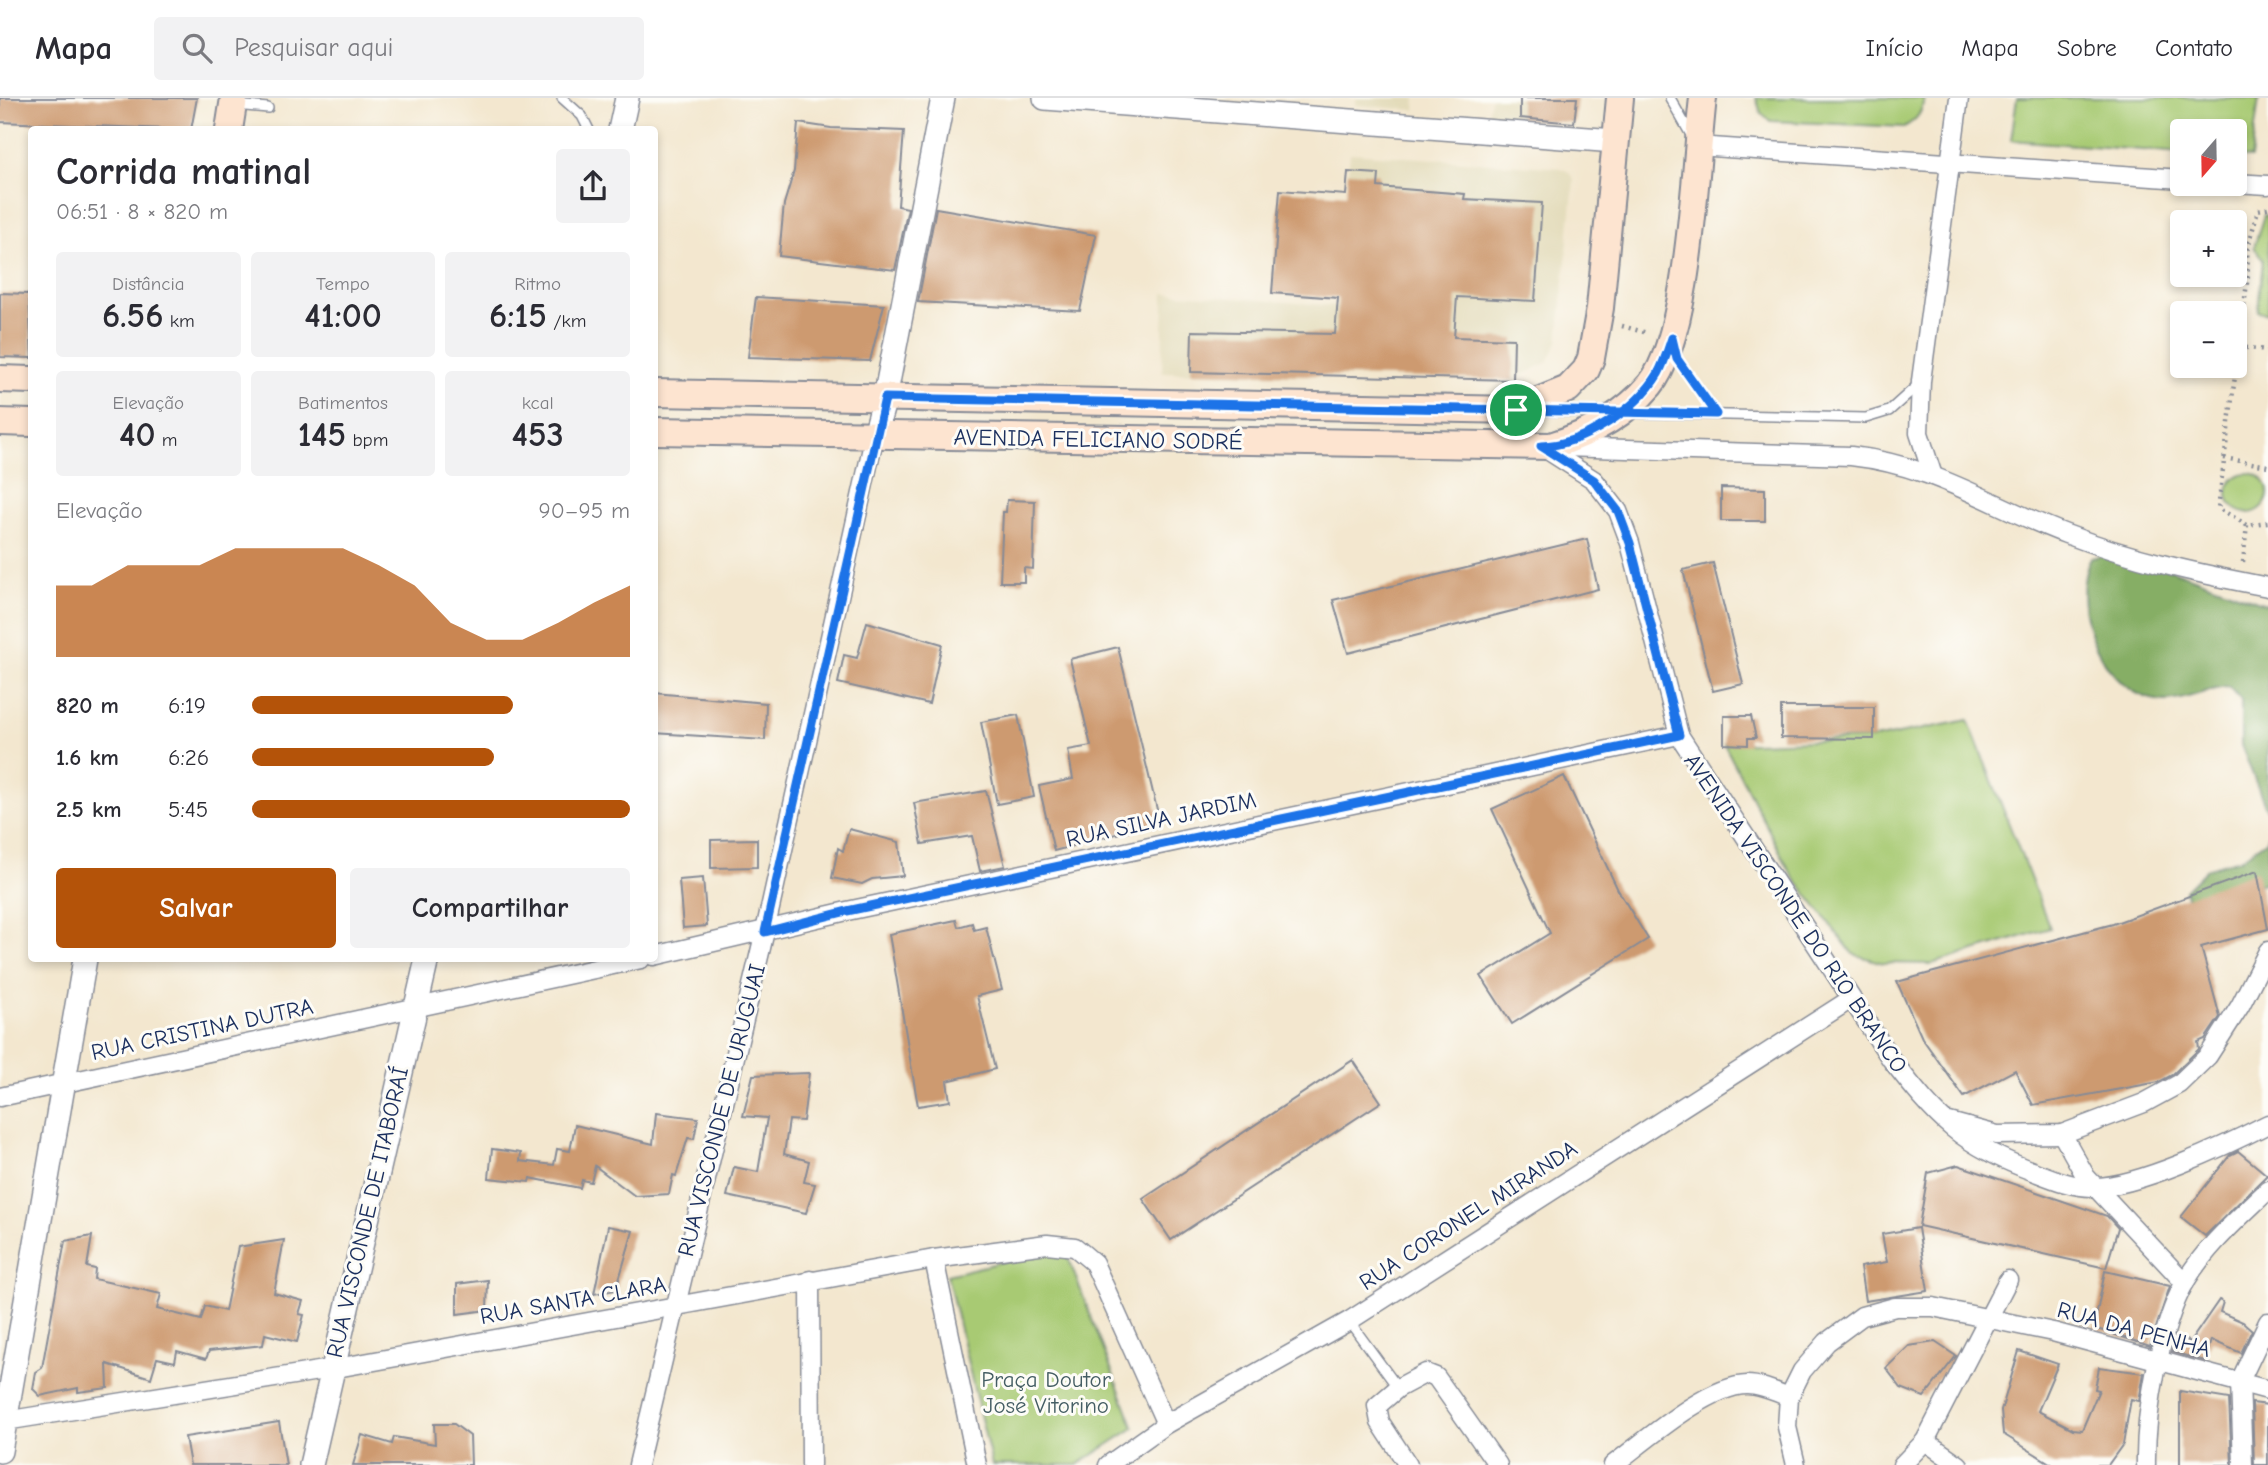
<!DOCTYPE html>
<html lang="pt">
<head>
<meta charset="utf-8">
<style>
	:root { --surface:#fff; --page:#f2f2f3; --text:#2b2b33; --muted:#7c7c81; --line:#e1e1e2; --accent:#b45309 }
	body { margin:0; font-family:"Comic Neue",sans-serif; background:var(--page); color:var(--text); height:100vh; display:flex; flex-direction:column; font-size:26px; white-space:nowrap }
	* { box-sizing:border-box; margin:0 }
	p { font-size:23px; color:var(--muted) }
	.icon { flex:none; width:38px; height:38px; fill:none; stroke:currentColor; stroke-width:2; stroke-linecap:round; stroke-linejoin:round }
	.map { position:relative; flex:1; overflow:hidden }
	.panel { position:absolute; left:28px; top:28px; width:630px; height:836px; display:flex; flex-direction:column; background:var(--surface); border-radius:7px; box-shadow:0 4px 10px #0003 }
	.panel>* { flex:none }
	.needle { width:46px; rotate:200deg }
	.controls { position:absolute; left:2170px; top:21px; display:grid; gap:14px }
	.controls a { display:grid; place-items:center; width:77px; height:77px; border-radius:7px; background:var(--surface); box-shadow:0 4px 10px #0003; font-size:35px }
	.pin { position:absolute; display:grid; place-items:center; width:60px; height:60px; color:#fff; margin:-30px; border:4px solid #fff; border-radius:50%; box-shadow:0 2px 7px #0007 }
	.round { display:grid; place-items:center; flex:none; width:74px; height:74px; border-radius:7px; background:var(--page) }
	.overview { display:flex; align-items:center; justify-content:space-between; height:119px; padding:0 28px }
	h1 { font-size:38px; font-weight:800; line-height:52px }
	.figures { display:grid; grid-template-columns:repeat(3,1fr); gap:10px; height:119px; padding:7px 28px }
	.figures div { display:grid; align-content:center; border-radius:7px; background:var(--page); text-align:center }
	.figures b { font-size:35px; font-weight:800 }
	.figures small { font-size:19px; font-weight:400 }
	.figures p { font-size:19px }
	.chart { height:196px; padding:14px 28px }
	.chart p { display:flex; justify-content:space-between }
	.chart svg { width:100%; height:126px; margin-top:7px; fill:var(--accent); opacity:.7 }
	.action { display:flex; gap:14px; margin-top:auto; padding:14px 28px }
	.action a { flex:1; height:80px; border-radius:7px; background:var(--accent); color:#fff; font-size:28px; font-weight:800; line-height:80px; text-align:center }
	.action a+a { background:var(--page); color:var(--text) }
	ul { padding:0 28px; list-style:none; font-size:23px }
	li { display:grid; grid-template-columns:112px 84px 1fr; align-items:center; height:52px }
	li i { height:18px; border-radius:9px; background:var(--accent) }
	header { display:flex; align-items:center; gap:42px; box-sizing:border-box; height:98px; padding:0 35px; background:var(--surface); border-bottom:2px solid var(--line) }
	header strong { font-size:33px }
	nav { display:flex; gap:38px; margin-inline-start:auto; font-size:24px }
	.search { width:490px; height:63px; background:var(--page); display:flex; align-items:center; gap:18px; box-sizing:border-box; padding:0 24px; border-radius:7px; color:var(--muted); font-size:26px }
	.map>svg:first-child { display:block }
	.built { fill:#e3dbba }
	.green { fill:#a8ca73; stroke:#627c68; stroke-width:2 }
	.forest { fill:#86ae65; stroke:#506e62; stroke-width:2 }
	.building { fill:#cd9a6f }
	.lines { fill:none; stroke-linecap:round; stroke-linejoin:round }
	.service-casing { stroke:#878b96; stroke-width:12 }
	.minor-casing { stroke:#878b96; stroke-width:21 }
	.tertiary-casing { stroke:#878b96; stroke-width:26 }
	.secondary-casing { stroke:#878b96; stroke-width:30 }
	.path { stroke:#878b96; stroke-width:4.5; stroke-dasharray:2 5; stroke-linecap:butt }
	.service { stroke:#fff; stroke-width:9 }
	.minor { stroke:#fff; stroke-width:18 }
	.tertiary { stroke:#fff; stroke-width:23 }
	.secondary { stroke:#fde4d0; stroke-width:26 }
	.route-casing { stroke:#fff; stroke-width:14 }
	.route { stroke:#1a73e8; stroke-width:9 }
	.labels { text-anchor:middle; stroke-width:6; stroke-linejoin:round; paint-order:stroke }
	.street-label { font-size:23px; fill:#1b2f5e; stroke:#fdfcf7 }
	.park-label { font-size:23px; fill:#455e64; stroke:#fdfcf7 }
</style>
</head>
<body>
<header>
<strong>Mapa</strong>
<div class="search"><svg class="icon" aria-label="search" viewBox="0 0 24 24"><circle cx="10" cy="10" r="6"/><path d="M15 15l6 6"/></svg>Pesquisar aqui</div>
<nav><a>Início</a><a>Mapa</a><a>Sobre</a><a>Contato</a></nav>
</header>
<div class="map">
<svg width="2268" height="1367" viewBox="0 0 2268 1367">
	<rect width="100%" height="100%" fill="#fdfcf7"/>
	<filter id="ink" filterUnits="userSpaceOnUse"><feTurbulence type="fractalNoise" baseFrequency=".0143" numOctaves="2"/><feDisplacementMap in="SourceGraphic" scale="14" xChannelSelector="R" yChannelSelector="G"/><feConvolveMatrix kernelMatrix="1 2 1 2 8 2 1 2 1" color-interpolation-filters="sRGB"/></filter>
	<filter id="wash" filterUnits="userSpaceOnUse"><feTurbulence type="fractalNoise" baseFrequency=".00686" numOctaves="4" result="noise"/><feDisplacementMap in="SourceGraphic" scale="28" xChannelSelector="R" yChannelSelector="G"/><feGaussianBlur stdDeviation="1.57" result="paint"/><feColorMatrix in="noise" values="0 0 0 0 0 0 0 0 0 0 0 0 0 0 0 0 0 1.4 0 .05"/><feComposite in="paint" operator="in"/></filter>
	<g filter="url(#wash)">
		<rect width="100%" height="100%" fill="#f3e7cf"/>
		<!-- built -->
		<g class="built">
			<path d="M1357,0h59l-1,12 -60,-5z"/>
			<path d="M1491,0h86l-2,20 -5,4 -82,-7z"/>
			<path d="M1350,55l210,15 9,4 5,8 -16,161 -10,21 -35,18 -351,-8 2,-79 173,13z"/>
		</g>
		<!-- green -->
		<g class="green">
			<path d="M1756,0h168c-2,15 -7,22 -20,29l-133,-6 -10,-8z"/>
			<path d="M2017,0h242l-8,60 -16,-1v-26h-53v22l-171,-13z"/>
			<path d="M2264,117l4,1v97l-10,-2 5,-52 -9,-12z"/>
			<circle cx="2248" cy="395" r="20"/>
			<path d="M1968,622l82,208 -118,36 -49,-1 -30,-9 -61,-79 -68,-131 150,-5z"/>
			<path d="M1064,1149l70,181 -57,37h-85l-45,-190z"/>
		</g>
		<!-- forest -->
		<g class="forest">
			<path d="M2120,453l148,54v208l-27,-68v-45l-12,-13c-21,1 -43,14 -63,14 -62,-1 -100,-95 -75,-143z"/>
			<path d="M2268,737v47l-80,24 -3,-16 21,-21 34,-10 27,-19z"/>
		</g>
		<g id="blocks">
			<!-- building -->
			<g class="building">
				<path d="M0,0h197l-6,32 -191,-8z"/>
				<path d="M1520,0h57l-3,25 -54,-5z"/>
				<path d="M798,25l33,5 73,3 -6,75 10,2 -13,62 -116,-14 5,-52 10,-33z"/>
				<path d="M1348,74l31,2 -1,13 87,7 -1,5 78,4 -7,98 -78,-4 -3,40 60,2 -1,41 -322,-8 1,-41 143,3 3,-36 -66,-5 8,-103 66,5z"/>
				<path d="M936,110l160,27 -16,76 -162,-9z"/>
				<path d="M0,195l29,1 3,64 -32,-1z"/>
				<path d="M756,199l128,8 -14,56 -122,-4z"/>
				<path d="M1721,390l44,1v32h-44z"/>
				<path d="M1007,402l28,1 -2,68 -9,-1v14h-24l3,-70h3z"/>
				<path d="M1587,441l11,50 -250,64 -15,-53z"/>
				<path d="M1713,465l30,121 -30,7 -30,-121z"/>
				<path d="M867,524l75,22 -13,60 -91,-21 6,-28 13,3z"/>
				<path d="M1118,549l42,175 -106,29 -15,-65 34,-7 -5,-29 23,-4 -21,-87z"/>
				<path d="M654,595l112,10 -1,37 -111,-7z"/>
				<path d="M1781,609h93v32l-93,-1z"/>
				<path d="M1018,617l16,82 -37,7 -16,-82z"/>
				<path d="M1724,618h27l5,22h-8v7l-24,-1z"/>
				<path d="M1564,678l54,114 30,49 -136,85 -31,-48 69,-43 -58,-124z"/>
				<path d="M986,693l19,75 -25,5 -8,-35 -50,8 -8,-41z"/>
				<path d="M849,731l50,13 4,34 -31,3 -10,5 -30,-6 6,-30 5,3z"/>
				<path d="M757,741v28l-46,1v-28z"/>
				<path d="M2257,773l11,58 -67,18 19,70 -15,22 -7,3 1,7 -27,26 -13,7 -126,23 -18,-35 -51,27 -42,-59 -25,-56 216,-58z"/>
				<path d="M703,780l4,48 -24,2 -4,-48z"/>
				<path d="M956,822l2,7 14,-4 2,7 12,-3 16,63 -25,6 18,73 -48,12 3,20 -32,5 -29,-172z"/>
				<path d="M1353,962l28,42 -210,138 -28,-41z"/>
				<path d="M809,975l-6,48 -14,-1 -5,34 25,7 -5,21 11,2 -9,29 -79,-17 7,-29 24,5 9,-54 -24,-2 10,-41z"/>
				<path d="M656,1015l42,5 -4,21 -6,-1 -12,38 -3,-1 -4,19 -34,2 -40,-30 -4,16 -9,-2 -2,8 -50,-10 -1,4 -40,-4 3,-29 29,4 -1,8 34,4 3,-16 13,2 5,-26 78,19z"/>
				<path d="M2238,1053l29,24 -62,61 -24,-19 49,-62z"/>
				<path d="M1958,1067l149,51 11,12 -12,40 -187,-42 9,-53z"/>
				<path d="M608,1128l25,5 -17,59 -22,4z"/>
				<path d="M1918,1130l10,63 -63,10 -5,-34 27,-5 -5,-28z"/>
				<path d="M92,1138l-5,31 8,2 -1,10 67,15 -4,15 44,11 4,-14 20,5 13,-64 46,-7 -10,53 29,8 -4,13 5,1 -7,27 -32,-8 -2,11 -54,6 -3,8 -29,-8 -2,11 -18,-4 -6,20 -44,-14 1,24 -30,4v-4l-38,8 -7,-7 3,-17 6,-4 23,-127z"/>
				<path d="M2105,1173l65,15 -20,60 -56,-18z"/>
				<path d="M488,1182l-1,30 -30,4v-30z"/>
				<path d="M2219,1202l4,2 -3,10 23,10 9,8 -11,23 -30,-13 -6,21 -33,-9 4,-16 14,6z"/>
				<path d="M1935,1244l21,14 -32,41 -23,-9 -15,-20 23,-22z"/>
				<path d="M2019,1253l39,13 -20,47 35,18 9,1 17,-40 -4,-1 4,-22 45,6 -5,28 -8,-2 -8,45 -15,21h-55l-50,-31 -2,-23z"/>
				<path d="M2180,1293l49,8 3,66h-52z"/>
				<path d="M2252,1305l16,2v60h-14z"/>
				<path d="M279,1324l7,43h-96l-5,-28z"/>
				<path d="M434,1326h20l16,12 1,29h-118l9,-30 30,9 2,-7 41,7z"/>
			</g>
		</g>
	</g>
	<g filter="url(#ink)">
		<use href="#blocks" fill-opacity="0" stroke="#878b96" stroke-width="2"/>
		<g class="lines">
			<defs>
				<g id="service">
					<path d="M562,0l20,18 7,14"/>
					<path d="M1670,0l21,37"/>
					<path d="M235,7l33,3"/>
					<path d="M1537,313l70,1"/>
					<path d="M1631,315l235,5 23,-7 31,-28"/>
					<path d="M1349,1223l49,67"/>
				</g>
				<g id="minor">
					<path d="M1697,48l485,33"/>
					<path d="M2235,85l33,2"/>
					<path d="M1541,348l53,34 24,31 12,32 49,192 212,324c47,61 70,86 144,113 18,7 37,15 57,15 44,1 135,-42 176,-63"/>
					<path d="M1562,349l289,9c83,9 140,50 215,78 65,25 134,40 202,53"/>
					<path d="M1932,375l-13,-40 2,-52 38,-283"/>
					<path d="M654,858l193,-45 832,-176"/>
					<path d="M0,999l641,-138"/>
					<path d="M1949,1024l48,13 65,-1 82,-31 35,-19 29,-28 32,-50 28,-55"/>
					<path d="M2062,1036l24,43 99,106"/>
					<path d="M934,1161l43,206"/>
					<path d="M810,1182l1,185"/>
					<path d="M5,1323l326,-52 603,-110 113,-15 28,3 19,16 72,161"/>
					<path d="M1925,1343l34,24"/>
					<path d="M638,1367l127,-534 110,-497"/>
					<path d="M1108,1367l58,-41 183,-103 502,-322"/>
					<path d="M1408,1367l-28,-43 -3,-16 21,-18 28,-15 10,4 62,88"/>
					<path d="M1613,1367c31,-23 95,-80 134,-80 14,0 29,7 42,12"/>
					<path d="M1796,1367l-9,-38 2,-30 13,-26 25,-29 35,-26 33,-9h38l120,25 215,58"/>
					<path d="M1902,1367l23,-24 83,-161"/>
					<path d="M2146,1367c-1,-52 14,-138 39,-183 21,-36 54,-64 83,-92"/>
					<path d="M2243,1367l-3,-84 28,-59"/>
				</g>
				<g id="tertiary">
					<path d="M1045,0l570,43"/>
					<path d="M620,32l7,-32"/>
					<path d="M875,336l10,-36 58,-300"/>
					<path d="M0,1353l85,-492"/>
					<path d="M311,1367l116,-506"/>
				</g>
				<g id="secondary">
					<path d="M229,32l5,-32"/>
					<path d="M0,281l32,1"/>
					<path d="M654,295l862,17 52,-21 18,-19 5,-12 9,-50 20,-210"/>
					<path d="M0,324l32,1"/>
					<path d="M654,333l897,15c38,-12 73,-30 99,-61 40,-48 45,-220 53,-287"/>
				</g>
			</defs>
			<!-- service casing -->
			<use href="#service" class="service-casing"/>
			<!-- minor casing -->
			<use href="#minor" class="minor-casing"/>
			<!-- tertiary casing -->
			<use href="#tertiary" class="tertiary-casing"/>
			<!-- secondary casing -->
			<use href="#secondary" class="secondary-casing"/>
			<!-- path -->
			<g class="path">
				<path d="M1622,228l25,7"/>
				<path d="M2239,249l29,3"/>
				<path d="M1686,274l19,27"/>
				<path d="M2224,360l44,8"/>
				<path d="M2247,427l-29,-17 30,-233 -1,-24 11,-41 10,-2"/>
				<path d="M2243,464l4,-37 21,-3"/>
			</g>
			<!-- service -->
			<use href="#service" class="service"/>
			<!-- minor -->
			<use href="#minor" class="minor"/>
			<!-- tertiary -->
			<use href="#tertiary" class="tertiary"/>
			<!-- secondary -->
			<use href="#secondary" class="secondary"/>
		</g>
	</g>
	<g class="lines" filter="url(#ink)">
		<defs>
			<path id="route" d="M1516,312l-631,-12 -120,534 82,-21 832,-176 -49,-192 -12,-32 -24,-31 -53,-34c42,-1 96,-37 117,-72 6,-11 10,-24 14,-36l5,21 39,55 -200,-4"/>
		</defs>
		<!-- route casing -->
		<use href="#route" class="route-casing"/>
		<!-- route -->
		<use href="#route" class="route"/>
	</g>
	<g class="labels">
		<!-- street labels -->
		<g class="street-label">
			<text transform="translate(1098 341) rotate(1)" y="8">AVENIDA FELICIANO SODRÉ</text>
			<text transform="translate(1161 721) rotate(-12)" y="8">RUA SILVA JARDIM</text>
			<text transform="translate(1796 815) rotate(56)" y="8">AVENIDA VISCONDE DO RIO BRANCO</text>
			<text transform="translate(202 931) rotate(-12)" y="8">RUA CRISTINA DUTRA</text>
			<text transform="translate(721 1012) rotate(-76)" y="8">RUA VISCONDE DE URUGUAI</text>
			<text transform="translate(367 1114) rotate(-77)" y="8">RUA VISCONDE DE ITABORAÍ</text>
			<text transform="translate(1468 1117) rotate(-33)" y="8">RUA CORONEL MIRANDA</text>
			<text transform="translate(573 1202) rotate(-10)" y="8">RUA SANTA CLARA</text>
			<text transform="translate(2134 1231) rotate(15)" y="8">RUA DA PENHA</text>
		</g>
		<!-- park labels -->
		<g class="park-label">
			<text x="1046" y="1289">Praça Doutor<tspan x="1046" dy="26">José Vitorino</tspan></text>
		</g>
	</g>
</svg>
<div class="controls">
<a><svg class="needle" viewBox="-14 -14 28 28"><path d="M0-13l5 13h-10z" fill="#e53935"/><path d="M0 13l5-13h-10z" fill="#7c7c81"/></svg></a>
<a>+</a>
<a>−</a>
</div>
<div class="pin" style="left:1516px;top:312px;background:#1e9e55"><svg class="icon" aria-label="arrive" viewBox="0 0 24 24"><path d="M6 21V4h12l-3 4 3 4H6"/></svg></div>
<section class="panel">
<div class="overview"><div><h1>Corrida matinal</h1><p>06:51 · 8 × 820 m</p></div><a class="round"><svg class="icon" aria-label="share" viewBox="0 0 24 24"><path d="M12 15V3M7 8l5-5 5 5M5 13v7h14v-7"/></svg></a></div>
<div class="figures">
<div><p>Distância</p><b>6.56<small> km</small></b></div>
<div><p>Tempo</p><b>41:00</b></div>
<div><p>Ritmo</p><b>6:15<small> /km</small></b></div>
</div>
<div class="figures">
<div><p>Elevação</p><b>40<small> m</small></b></div>
<div><p>Batimentos</p><b>145<small> bpm</small></b></div>
<div><p>kcal</p><b>453</b></div>
</div>
<div class="chart"><p><span>Elevação</span>90–95 m</p>
<svg viewBox="0 0 160 44" preserveAspectRatio="none"><path d="M0 44V19L10 19L20 12L30 12L40 12L50 6L60 6L70 6L80 6L90 12L100 19L110 32L120 38L130 38L140 32L150 25L160 19V44z"/></svg>
</div>
<ul>
<li><b>820 m</b>6:19<i style="width:69%"></i></li>
<li><b>1.6 km</b>6:26<i style="width:64%"></i></li>
<li><b>2.5 km</b>5:45<i style="width:100%"></i></li>
</ul>
<div class="action"><a>Salvar</a><a>Compartilhar</a></div>
</section>
</div>
</body>
</html>
